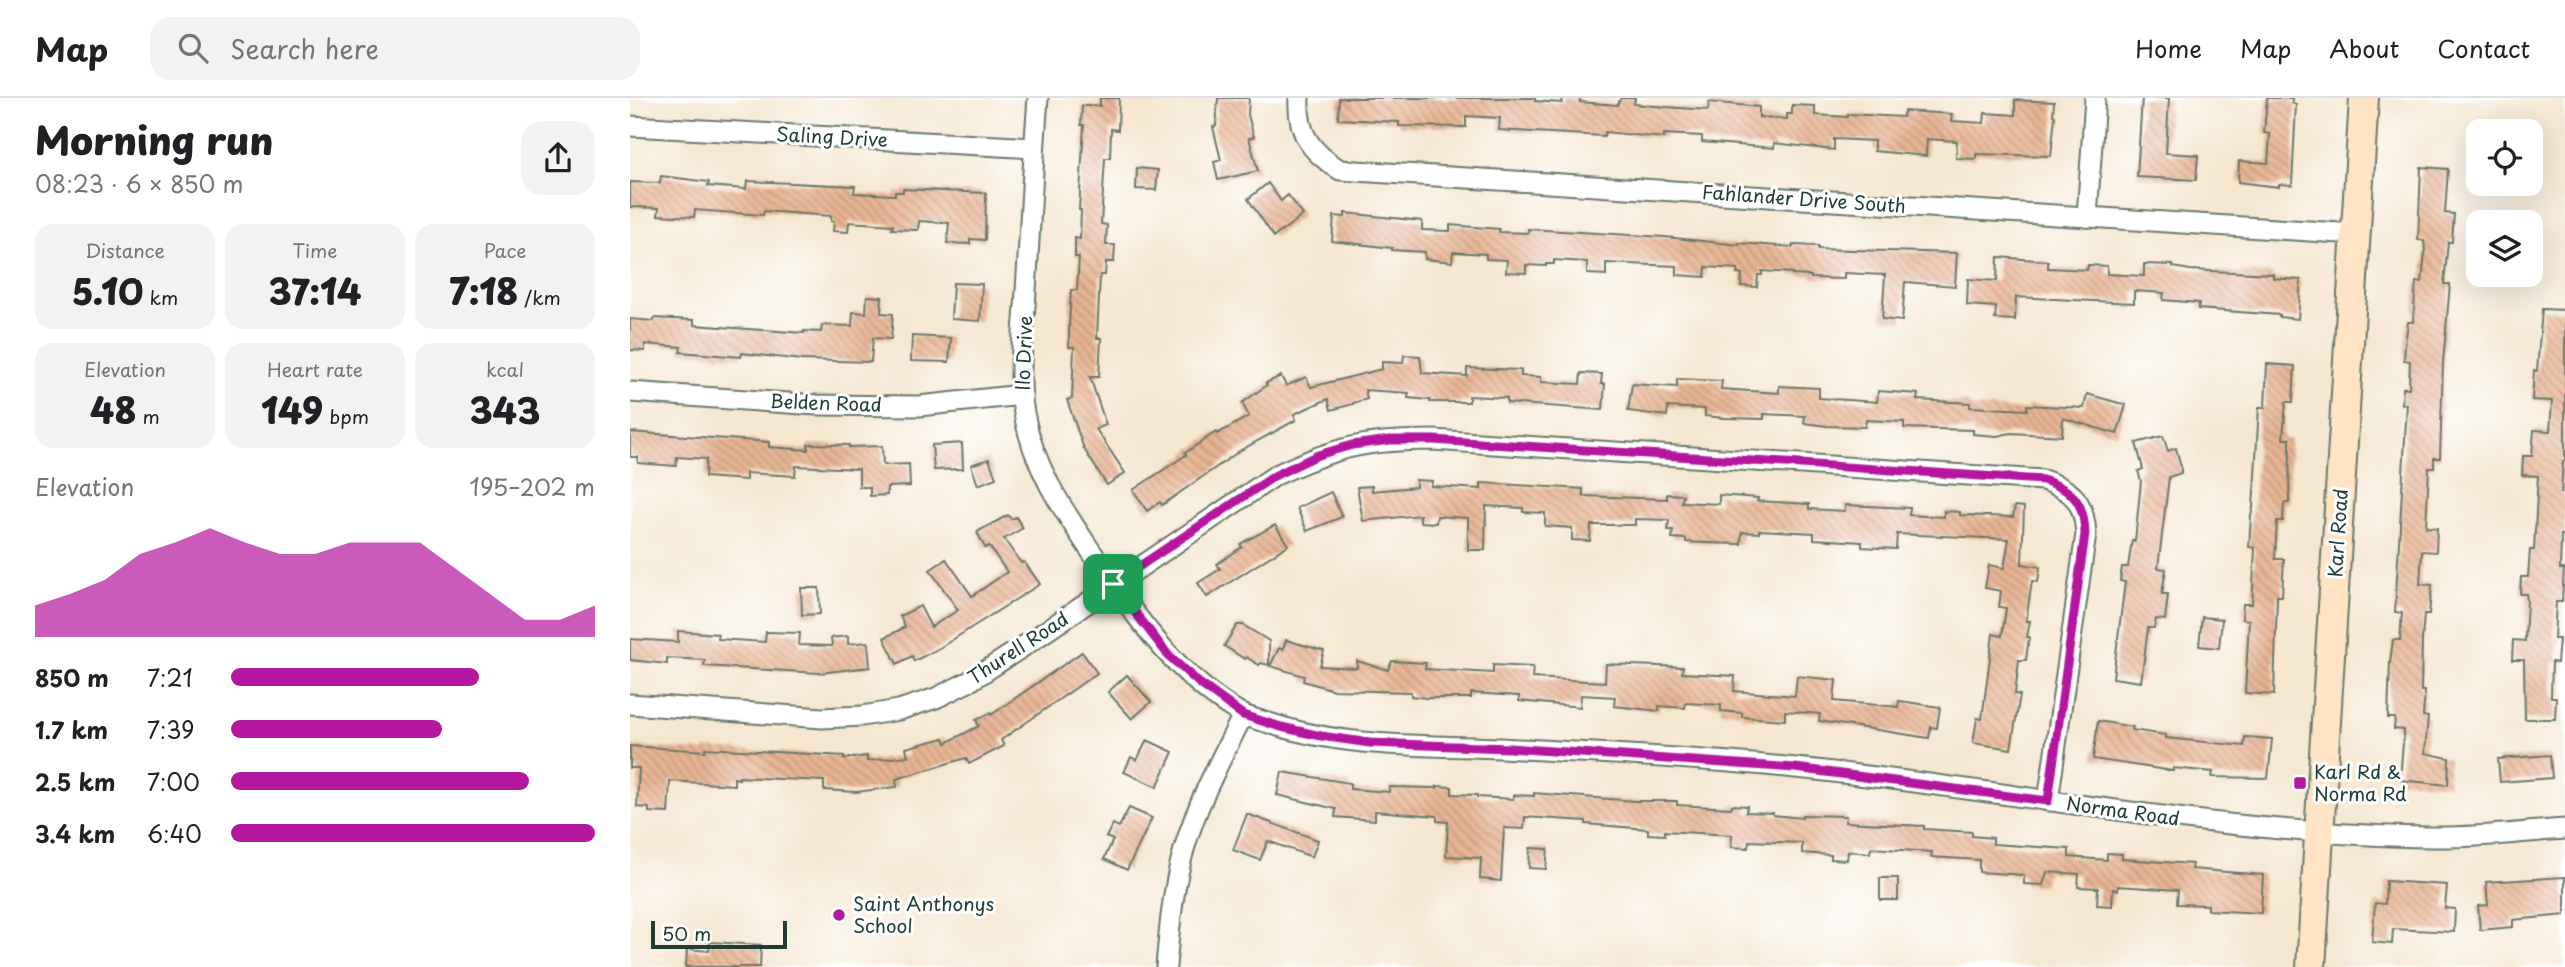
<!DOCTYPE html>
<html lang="en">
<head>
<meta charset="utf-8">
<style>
	:root { --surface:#fff; --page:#f2f2f2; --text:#202124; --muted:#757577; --line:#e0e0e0; --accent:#b5179e }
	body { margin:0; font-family:"Playpen Sans",sans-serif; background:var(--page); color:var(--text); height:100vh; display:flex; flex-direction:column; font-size:26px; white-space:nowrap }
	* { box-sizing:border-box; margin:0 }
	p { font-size:23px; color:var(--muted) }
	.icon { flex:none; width:38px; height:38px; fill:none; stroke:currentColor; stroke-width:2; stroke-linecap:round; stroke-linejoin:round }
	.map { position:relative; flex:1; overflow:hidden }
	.drawer { display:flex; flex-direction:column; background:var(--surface); width:630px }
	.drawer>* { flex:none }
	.controls { position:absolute; left:1836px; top:21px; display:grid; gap:14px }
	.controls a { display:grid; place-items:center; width:77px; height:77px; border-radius:14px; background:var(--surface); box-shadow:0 7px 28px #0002; font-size:35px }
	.scale { position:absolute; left:21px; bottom:18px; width:136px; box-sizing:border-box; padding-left:7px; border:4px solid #1f3d34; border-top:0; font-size:19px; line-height:24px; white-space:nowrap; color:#1f3d34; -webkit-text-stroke:5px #fff; paint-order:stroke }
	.pin { position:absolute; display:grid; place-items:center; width:60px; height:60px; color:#fff; margin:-30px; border-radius:14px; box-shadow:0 4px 10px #0006 }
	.round { display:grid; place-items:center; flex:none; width:74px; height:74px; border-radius:21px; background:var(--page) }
	.headline { display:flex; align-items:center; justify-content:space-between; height:119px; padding:0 35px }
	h1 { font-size:38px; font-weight:800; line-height:52px }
	.metrics { display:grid; grid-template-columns:repeat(3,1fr); gap:10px; height:119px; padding:7px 35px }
	.metrics div { display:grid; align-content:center; border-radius:18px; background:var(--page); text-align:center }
	.metrics b { font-size:35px; font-weight:800 }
	.metrics small { font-size:19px; font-weight:400 }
	.metrics p { font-size:19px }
	.chart { height:196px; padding:14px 35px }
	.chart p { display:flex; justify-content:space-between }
	.chart svg { width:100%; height:126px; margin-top:7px; fill:var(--accent); opacity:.7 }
	ul { padding:0 35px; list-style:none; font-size:23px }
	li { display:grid; grid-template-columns:112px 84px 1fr; align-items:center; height:52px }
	li i { height:18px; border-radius:9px; background:var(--accent) }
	header { display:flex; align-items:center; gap:42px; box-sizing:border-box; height:98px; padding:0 35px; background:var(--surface); border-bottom:2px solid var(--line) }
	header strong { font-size:33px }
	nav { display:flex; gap:38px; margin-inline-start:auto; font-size:24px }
	.search { width:490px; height:63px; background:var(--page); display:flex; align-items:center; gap:18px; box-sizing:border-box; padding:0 24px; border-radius:21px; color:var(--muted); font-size:26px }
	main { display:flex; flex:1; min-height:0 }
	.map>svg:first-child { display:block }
	.building { fill:url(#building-back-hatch) }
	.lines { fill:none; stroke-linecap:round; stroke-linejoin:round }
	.street-casing { stroke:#6a786b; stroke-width:23 }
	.secondary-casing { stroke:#6a786b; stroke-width:32 }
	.street { stroke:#fff; stroke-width:19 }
	.secondary { stroke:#fee4c5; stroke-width:28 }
	.route-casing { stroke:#fff; stroke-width:14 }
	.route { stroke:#b5179e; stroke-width:9 }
	.poi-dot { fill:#b5179e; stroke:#fff; stroke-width:2.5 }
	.labels { text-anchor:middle; stroke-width:6; stroke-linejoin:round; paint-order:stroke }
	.street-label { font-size:19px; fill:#1f3d34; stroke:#fff }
	.poi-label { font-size:19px; fill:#1f3d34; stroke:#fff; text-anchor:start }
</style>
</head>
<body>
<header>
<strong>Map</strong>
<div class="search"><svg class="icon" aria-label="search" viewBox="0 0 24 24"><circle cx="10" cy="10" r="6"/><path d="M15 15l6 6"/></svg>Search here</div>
<nav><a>Home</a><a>Map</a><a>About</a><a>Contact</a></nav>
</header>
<main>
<section class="drawer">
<div class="headline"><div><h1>Morning run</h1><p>08:23 · 6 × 850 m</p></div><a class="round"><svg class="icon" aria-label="share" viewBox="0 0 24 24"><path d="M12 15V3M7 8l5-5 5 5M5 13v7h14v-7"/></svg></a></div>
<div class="metrics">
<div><p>Distance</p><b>5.10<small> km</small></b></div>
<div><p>Time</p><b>37:14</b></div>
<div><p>Pace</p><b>7:18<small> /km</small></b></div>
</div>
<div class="metrics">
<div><p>Elevation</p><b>48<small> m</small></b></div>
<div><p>Heart rate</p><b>149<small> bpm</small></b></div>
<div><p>kcal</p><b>343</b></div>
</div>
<div class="chart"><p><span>Elevation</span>195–202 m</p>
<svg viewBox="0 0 160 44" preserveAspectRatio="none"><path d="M0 44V33L10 29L20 24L30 15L40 11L50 6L60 11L70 15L80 15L90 11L100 11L110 11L120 20L130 29L140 38L150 38L160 33V44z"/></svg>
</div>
<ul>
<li><b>850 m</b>7:21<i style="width:68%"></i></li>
<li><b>1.7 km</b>7:39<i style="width:58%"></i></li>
<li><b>2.5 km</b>7:00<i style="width:82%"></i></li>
<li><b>3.4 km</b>6:40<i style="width:100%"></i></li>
</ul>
</section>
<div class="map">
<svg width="1935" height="869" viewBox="0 0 1935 869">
	<defs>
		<pattern id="building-back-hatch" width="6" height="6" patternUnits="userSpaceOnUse" patternTransform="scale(1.75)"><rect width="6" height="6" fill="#e9b595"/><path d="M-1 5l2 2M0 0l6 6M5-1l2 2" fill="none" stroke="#bc947a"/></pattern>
	</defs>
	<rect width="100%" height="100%" fill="#fff"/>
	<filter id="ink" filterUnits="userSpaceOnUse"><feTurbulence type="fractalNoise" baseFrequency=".0143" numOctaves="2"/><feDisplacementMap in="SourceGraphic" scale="14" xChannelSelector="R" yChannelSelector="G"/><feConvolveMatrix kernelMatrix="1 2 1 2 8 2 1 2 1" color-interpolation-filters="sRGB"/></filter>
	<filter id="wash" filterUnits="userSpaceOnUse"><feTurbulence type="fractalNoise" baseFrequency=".00686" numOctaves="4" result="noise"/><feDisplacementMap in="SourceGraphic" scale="28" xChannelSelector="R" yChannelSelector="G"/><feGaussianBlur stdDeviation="1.57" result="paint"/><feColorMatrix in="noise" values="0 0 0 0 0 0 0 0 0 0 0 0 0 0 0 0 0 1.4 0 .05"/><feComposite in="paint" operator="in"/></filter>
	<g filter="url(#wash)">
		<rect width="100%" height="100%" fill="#f5e7d0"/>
		<g id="blocks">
			<!-- building -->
			<g class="building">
				<path d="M470,0h19l-1,32 -7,-1 -1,29h-5l-4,66 6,1 -1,20h9l-1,17h-8l-1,13h-5l-3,63h4l-2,39h-9l16,48 -10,4 29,44 -18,12 -23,-36 -17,-49 5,-2 2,-51h-5v-20l2,-37h6l2,-33h-4v-19l5,1 1,-29h-2l5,-85h-3l1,-19h18z"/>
				<path d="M588,0h31l-1,17 6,22 -5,1 9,33 -40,9 -4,-18 7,-2 -8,-33 3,-1z"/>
				<path d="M709,0h196v3l27,2 1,-5h17v4l37,3 4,-7h14l-1,6 32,3 42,3 1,-8 50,5v10l28,2v-5h5v-9l23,1v9l32,2 1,-3 55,3 1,-6 48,3 -1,7 33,2 1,-10 30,2v-15l39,2 -1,13 2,1 -4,40 -75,-2v5l-20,-1 1,-17 -30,-2 -1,17 -52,-5v-10l-40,-2v11l-60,-7v5l-72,-6v-6l-38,-2v4l-59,-6 -1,4 -105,-6 1,-12 -34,-2v11l-67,-1v-4l-61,-3z"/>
				<path d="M1512,0h27l-3,55 32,2 -2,25 -59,-3z"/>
				<path d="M1637,0h25v5l4,1 -4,81 -13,-1v3l-41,-5 1,-21 29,2 2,-29 -6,-1z"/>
				<path d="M1791,69l27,2 -3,44 9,1 -2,28h-4l-4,42h6l-7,79 -3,95h-6v10h-5l-3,59 11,1 -1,24 -14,-1 -2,33 12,1 -3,29h-5l-2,27 -1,50h4l-2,25 5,1 -3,36 24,5 -1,27 -48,-5 4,-50 -10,-1 1,-11h-7l2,-56 3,-22h7l2,-27 -7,-1 12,-208h-5l1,-16h6l1,-27 -6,-1 1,-16 3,-22h5l3,-40 6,1 3,-32 -1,-10 -6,-1z"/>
				<path d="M507,70l21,2 -2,20 -20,-1z"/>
				<path d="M31,78l48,6 -1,4 38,3 1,-8 108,5 -1,7 41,2v-3h8v-3l83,4 -1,47 -15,-1v5l-23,-1 2,-20 -30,-2 -1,9 -26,-1 1,-4 -44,-3 -1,10 -15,-1 1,-10h-3v-5l-67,-5 -1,4 -68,-5 -1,7 -36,-2 1,-7 -29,-1v-25l30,1z"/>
				<path d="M638,85l13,18 7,-6 15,20 -29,22 -26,-38z"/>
				<path d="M715,115l77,8v9l28,1v-6l49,4v3l29,1v-4l137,8 74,8v-2l54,4v-2l25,1v3l139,4 -2,33 -50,-4 -3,39 -20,-2 3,-44 -41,-2v6l-33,-1v-2l-19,-1 1,-2 -31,-2v4h-4l-1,12 -16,-1 1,-12h-5l1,-5 -32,-2 -1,10 -28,-2v-9l-71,-3v12l-19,-1v-12l-33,-2v4h-8v2l-20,-1v8l-20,-1 1,-12 -21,-1v-5l-33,-2 -1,10 -27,-3v-7l-33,-2v-2l-60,-7 2,-25 11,1z"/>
				<path d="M1368,159l50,4v7l39,2 1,-5 19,1v8l37,2v-12l29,1v2l17,3 83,4v4l28,2 -3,39 -19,-2 1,-2 -82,-6 1,-6 -36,-3 1,-7 -30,-2v12l-118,-6 -1,23 -20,-1 1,-12 -29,-2 1,-26 29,2z"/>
				<path d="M323,185l29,1 -2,37 -29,-2z"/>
				<path d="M237,198l15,1 -1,16 12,1 -2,25 -18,-1 -2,24 -69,-2 -60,-7 -1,4 -37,-3 -24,-2 1,-5 -36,-3v7l-15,-1v-31l24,2v-3l40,2v5l110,8v-2l17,1 1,-7 30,1 1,-14 13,1z"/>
				<path d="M1912,211l23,1v151h-2l-2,32h4v42h-4l-1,34h4l-2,33h-6l-2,37h5l-2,24 -5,-1 -1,35h5l-1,22h-30l-1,-59h-12l1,-20 12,1 2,-41 -1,-6h-6l1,-17h7l2,-27h4l4,-74 -16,-1 1,-19h9l2,-26 16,1 2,-30 -20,-1 2,-30 3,1z"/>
				<path d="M282,238l39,2 -2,24 -38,-1z"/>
				<path d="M774,257l16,1 2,17 45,3v-8l54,2v6l20,1v5l39,2 1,-11 21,1 -1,10h4l-2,26 -96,-7v-5l-38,-2v6h-39v-2l-22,-2 1,-5 -44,-3 2,9 -14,4v1l-22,6 -3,-11 -34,15 2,6 -55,30 -79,55 -2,-3 -13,9 -14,-21 53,-35 -1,-2 31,-21 1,2 32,-18 -7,-13 25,-18 -1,-2 15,-7 5,10 20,-9 5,10 71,-18v-7l21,1z"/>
				<path d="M1637,266l28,2 -2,36h-7l-3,37h7l-1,64h-5l-1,18h-6l-2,38h9l-2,37h-5l-3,99 -29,-2 4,-73 -7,-1 1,-15h9l3,-56 -6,-1 2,-32 2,-7 6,-101h6z"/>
				<path d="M1047,281l45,2 -1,8 58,4v-7l40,2v10l58,4 1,-11 40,3 -1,6 53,3v4l57,3v-5l57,3 3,-14 39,11 -9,29 -54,-16 -1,18 -51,-3 -14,3 -24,-2v-4l-69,-2v-6l-38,-2 -1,7 -38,-1 -23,-3 1,-7 -41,-2v5l-39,-1 -20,-2v-7l-37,-2 -1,9 -39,-5 4,-27 45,3z"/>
				<path d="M0,334l139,10v5l39,3v-6l41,1v2l33,-1 1,19 26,-1 1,22 -23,1v8l-17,1v-9h-11v-18l-63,-3 -1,10 -49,-3v7l-41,-3 1,-18 -29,-2 -1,9 -38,-3v-6h-8z"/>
				<path d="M1533,338l5,15 8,-3 5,19v6l-12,4 -11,91 8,1 -4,25h6l-3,26 -9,-1 -2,9h-6l-7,54 -28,-4 12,-96 -5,-1 2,-14h6l4,-27 3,1 6,-60 -3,-10 5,-2 -7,-26z"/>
				<path d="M332,345l1,26 -29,1 -2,-25z"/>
				<path d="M359,361l7,19 -18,7 -7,-20z"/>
				<path d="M786,382l16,1 -1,5 50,3v-6l102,6v7l84,3v-5l16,1 -1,7 37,2v-9l39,3 -1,3 52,3v5l36,2v-6l65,3 -1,7 35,2v-6l16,1v3l53,2 2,-11 9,1 -2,57 18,3 -2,15 -6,-1 -6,40h4l-3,16h2l-3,23h-7l-4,34 5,1 -9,54 -38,-6 4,-25 5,1 11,-85 9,2 4,-28 -7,-1 2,-16 -16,-3 4,-23 15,3 5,-29 -112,-5 -1,15 -34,-2v-5l-48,-3v-6l-55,-3v3l-17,-1 -1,12 -34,-1 -21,-1v-3l-14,-1 1,-8h-5l1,-10 -34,-1v6h-44l-1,16 -18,-1v-12l-27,-2v-13l-22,-1v-4l-37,-2 -1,44h-17v-32l-31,-2 -1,7 -16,-1v-7l-57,6 -6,-34 15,-1v5l44,-4z"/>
				<path d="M701,394l11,25 -35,14 -10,-23z"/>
				<path d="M378,417l3,4 5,-2 7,11 -19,11 17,24 3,-1 16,22 -102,65 -24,12 -2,-5 -15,8 -13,-26 21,-11 -5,-11 20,-10 11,21 27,-17 -28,-40 16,-11 26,37 35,-24 -18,-26 -4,2 -8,-16z"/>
				<path d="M645,427l13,20 -81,52 -9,-14 22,-14 -3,-5 25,-17 -2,-3z"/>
				<path d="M171,490h18l1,26 -18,1z"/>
				<path d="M1572,519l20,2 -3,29 -20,-2z"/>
				<path d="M607,527h6l26,16v24l-8,-2 -2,2 -13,-8 -1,2 -21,-13z"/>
				<path d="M48,533l40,3v5l47,3 1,-10 34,1 -1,12 33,1 -1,-8 17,-2v8l20,-2 2,25 -51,6 -115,-7 1,-6 -38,-2v6l-37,-4v-21l48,3z"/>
				<path d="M656,542l38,11 -4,15 37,2v-7l31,9 4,-9 34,2 -1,6 68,4v-8l40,2 -1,11 73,4 1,-18 77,3 -1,6 53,3 -1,15 61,5 2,-20 39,4 -2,21 64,6 1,-6 41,6 -3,21 -6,-1 -2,11 -110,-17 1,-7 -35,-3v9l-43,-3v-4l-21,-2v-6l-35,-2 -1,5 -26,-2v5l-45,-5 1,-9 -34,-2 -1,12 -61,-6v-5l-48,-3v5h-45l-15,-2v-4l-77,-2 -31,-9 1,-5 -34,-10 9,-18 4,2z"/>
				<path d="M452,554l15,21 -96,67 3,6 -35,18 -3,-6 -70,21 1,8 -41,5 -32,-2v-9l-85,-4v2l-5,-1v7l-64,-4 -2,32 -19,-1v-4l-12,-1 2,-39h-9v-22l75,5v-3l139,8v3l23,-3v5l41,-5 -2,-8 38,-10 2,5 33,-17 -3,-6 14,-7 1,2z"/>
				<path d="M497,577l24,27 -19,17 -24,-27z"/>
				<path d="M1468,623l35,6 -1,3 34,5v3l78,8 1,-9 27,2 -4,39 -56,-1 1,-5 -40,-4v3l-80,-12z"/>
				<path d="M517,642l26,12 -16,35 -33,-15 7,-15 6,3z"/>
				<path d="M1920,657l2,23 -52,4 -2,-23z"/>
				<path d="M652,674l68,11v6l39,3v-5l48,1v-2l15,1v7l25,1v2l36,2 1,-4 20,1v-3l100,8h43v4l54,3 1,-3 15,1 -1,6 27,1v2l29,3v-3l44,1 -1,6 79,4v3l48,3v4l21,2v6l76,5v8l38,3v-7l15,1v5l70,5 -1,5 72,6 -2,38 -53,-3v-5l-31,-1 1,-14 -60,-4v4l-5,-1 -1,17 -15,-1 1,-17 -20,-1 1,-13 -32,-2 -4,13 -19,-1v-9l-45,-3v-12l-48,-3 1,-5 -61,-4 -1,5 -22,-2 -1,9 -16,-1v-4l-29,-2v-10l-53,-2 -1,7 -17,-1 1,-12 -67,-4v4l-17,-1v-5l-62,-5v-3l-61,-4 -1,12 -20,-1 -3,53 -21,-2 1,-21 -35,-2 2,-34 -11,-1v-5l-62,-5v9l-40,-3 1,-8 -59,-14z"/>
				<path d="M499,710l23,10 -25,52 -23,-11 9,-19 -7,-3 7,-13 6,3z"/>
				<path d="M617,716l71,26 -6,17 -44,-16 -8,19 -27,-10z"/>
				<path d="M900,750l18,1 -2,20 -17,-1z"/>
				<path d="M1935,779v38l-52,5v7l-33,3 -2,-24 10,-1 -2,-23z"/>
				<rect x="1250" y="780" width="18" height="22"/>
				<path d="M1756,783l61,4 -2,23 10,1 -1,23 -61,-3 -1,15 -20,-2 3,-39 10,1z"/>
				<path d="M80,844l51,3 -1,22h-74l1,-18 22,2z"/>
			</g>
		</g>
	</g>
	<g filter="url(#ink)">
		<use href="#blocks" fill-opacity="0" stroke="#6a786b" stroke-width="2"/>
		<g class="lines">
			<defs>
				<g id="street">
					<path d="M408,0c-5,64 -8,129 -12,193 -2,40 -9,83 -2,122 10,59 45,105 77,153 38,56 80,113 139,147 9,5 19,7 29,10 74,25 155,22 232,25 98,5 197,10 295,20 212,21 422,67 637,69 44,1 88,-5 132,-8"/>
					<path d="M669,0c-2,36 12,54 41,72l1016,64"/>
					<path d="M0,28l404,22"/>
					<path d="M1457,119l8,-119"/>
					<path d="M0,294l187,13 102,1 103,-11"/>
					<path d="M0,606l192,14 40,-2 37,-6 37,-12 34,-17 51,-33 255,-173c60,-28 90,-35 157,-35l610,40c31,10 41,22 43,54l-38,267"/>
					<path d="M536,869c3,-34 6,-69 14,-102 12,-53 39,-102 63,-150"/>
				</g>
				<path id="secondary" d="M1681,869l53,-869"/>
			</defs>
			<!-- street casing -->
			<use href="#street" class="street-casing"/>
			<!-- secondary casing -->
			<use href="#secondary" class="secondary-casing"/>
			<!-- street -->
			<use href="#street" class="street"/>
			<!-- secondary -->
			<use href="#secondary" class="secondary"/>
		</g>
	</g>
	<g class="lines" filter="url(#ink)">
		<defs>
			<path id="route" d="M760,342h43l610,40c31,10 41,22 42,54l-37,267 -253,-33 -286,-20 -139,-5 -49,-7 -40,-9 -38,-12 -44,-32 -30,-27 -56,-72 163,-109 42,-20 34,-10z"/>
		</defs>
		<!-- route casing -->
		<use href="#route" class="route-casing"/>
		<!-- route -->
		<use href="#route" class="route"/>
	</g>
	<!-- markers -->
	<g class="poi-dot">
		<rect x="1663" y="678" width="14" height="14" rx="3.5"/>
		<circle cx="209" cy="817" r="7"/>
	</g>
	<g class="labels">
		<!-- street labels -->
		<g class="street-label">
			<text transform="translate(202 39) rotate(3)" y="7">Saling Drive</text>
			<text transform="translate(1174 101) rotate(4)" y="7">Fahlander Drive South</text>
			<text transform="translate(394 255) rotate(-88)" y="7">Ilo Drive</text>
			<text transform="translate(196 305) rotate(2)" y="7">Belden Road</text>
			<text transform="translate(1708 435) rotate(-86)" y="7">Karl Road</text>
			<text transform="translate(388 550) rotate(-33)" y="7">Thurell Road</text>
			<text transform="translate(1493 713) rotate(8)" y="7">Norma Road</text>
		</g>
		<!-- poi labels -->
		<g class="poi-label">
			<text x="1684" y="681">Karl Rd &amp;<tspan x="1684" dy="22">Norma Rd</tspan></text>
			<text x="223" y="813">Saint Anthonys<tspan x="223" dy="22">School</tspan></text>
		</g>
	</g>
</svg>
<div class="controls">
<a><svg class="icon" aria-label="locate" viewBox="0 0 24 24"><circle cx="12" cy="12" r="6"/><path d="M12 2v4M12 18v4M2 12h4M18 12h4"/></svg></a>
<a><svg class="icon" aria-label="layers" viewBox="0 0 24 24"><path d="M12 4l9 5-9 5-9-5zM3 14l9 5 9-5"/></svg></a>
</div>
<div class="scale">50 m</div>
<div class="pin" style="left:483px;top:486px;background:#1e9e55"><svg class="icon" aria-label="arrive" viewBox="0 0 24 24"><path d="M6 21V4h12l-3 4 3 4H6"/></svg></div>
</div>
</main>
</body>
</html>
